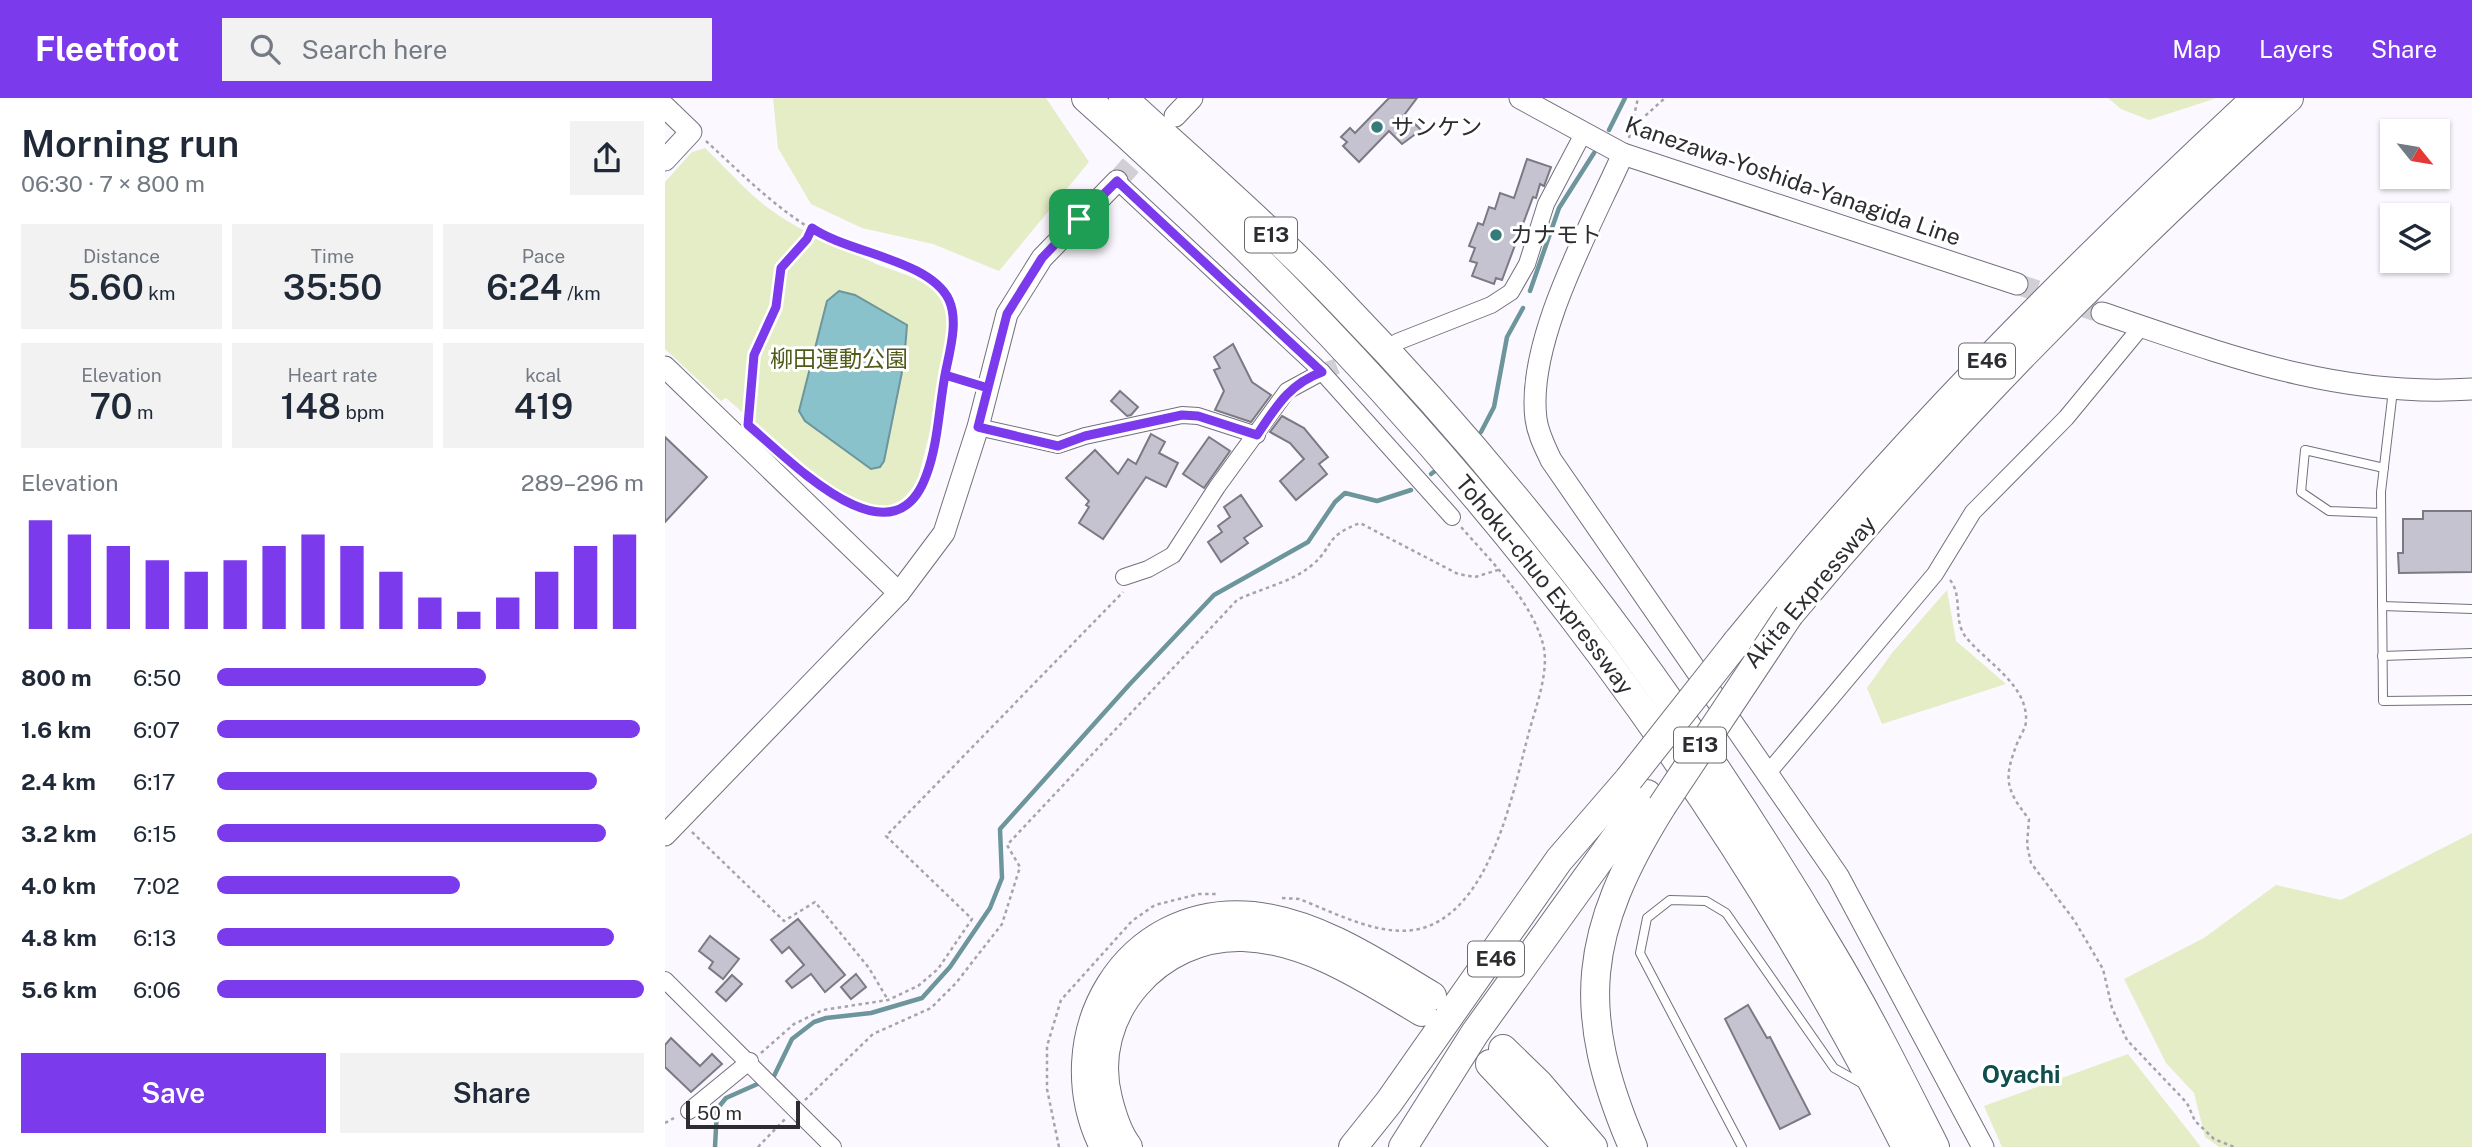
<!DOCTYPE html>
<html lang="en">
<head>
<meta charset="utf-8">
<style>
	:root { --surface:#fff; --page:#f2f2f3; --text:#1f2937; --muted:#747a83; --accent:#7c3aed }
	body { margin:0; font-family:"Public Sans","Noto Sans JP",sans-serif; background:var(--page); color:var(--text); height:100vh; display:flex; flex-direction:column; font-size:26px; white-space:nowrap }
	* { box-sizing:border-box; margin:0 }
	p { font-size:23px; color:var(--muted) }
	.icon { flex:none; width:38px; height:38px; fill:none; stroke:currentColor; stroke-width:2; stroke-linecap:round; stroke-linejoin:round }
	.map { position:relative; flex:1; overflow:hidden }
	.details { display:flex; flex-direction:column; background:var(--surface); width:665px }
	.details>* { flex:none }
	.needle { width:46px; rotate:120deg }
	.controls { position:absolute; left:1715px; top:21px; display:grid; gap:14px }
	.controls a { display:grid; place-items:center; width:70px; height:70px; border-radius:0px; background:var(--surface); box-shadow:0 2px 5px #0004; font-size:35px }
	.scale { position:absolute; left:21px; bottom:18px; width:114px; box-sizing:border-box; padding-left:7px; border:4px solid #2d2c31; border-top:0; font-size:19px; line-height:24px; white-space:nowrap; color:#2d2c31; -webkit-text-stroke:5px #fff; paint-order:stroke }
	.pin { position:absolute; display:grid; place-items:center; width:60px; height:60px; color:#fff; margin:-30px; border-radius:14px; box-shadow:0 4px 10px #0006 }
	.round { display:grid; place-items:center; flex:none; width:74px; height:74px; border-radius:0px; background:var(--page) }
	.overview { display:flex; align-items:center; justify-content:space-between; height:119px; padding:0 21px }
	h1 { font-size:38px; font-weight:600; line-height:52px }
	.stats { display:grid; grid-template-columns:repeat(3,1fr); gap:10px; height:119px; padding:7px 21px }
	.stats div { display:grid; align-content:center; border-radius:0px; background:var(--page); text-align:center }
	.stats b { font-size:35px; font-weight:600 }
	.stats small { font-size:19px; font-weight:400 }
	.stats p { font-size:19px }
	.chart { height:196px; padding:14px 21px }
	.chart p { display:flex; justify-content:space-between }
	.chart svg { width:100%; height:126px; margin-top:7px; stroke:var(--accent); stroke-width:6 }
	.primary-button { display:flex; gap:14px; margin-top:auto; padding:14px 21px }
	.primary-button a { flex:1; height:80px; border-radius:0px; background:var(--accent); color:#fff; font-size:28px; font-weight:600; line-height:80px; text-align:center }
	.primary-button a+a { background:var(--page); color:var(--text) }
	ul { padding:0 21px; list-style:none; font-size:23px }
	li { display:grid; grid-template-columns:112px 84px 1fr; align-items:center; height:52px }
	li i { height:18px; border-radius:9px; background:var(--accent) }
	header { display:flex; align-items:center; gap:42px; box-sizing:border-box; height:98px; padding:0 35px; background:var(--accent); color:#fff }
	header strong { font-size:33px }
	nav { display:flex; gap:38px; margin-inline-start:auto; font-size:24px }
	.search { width:490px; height:63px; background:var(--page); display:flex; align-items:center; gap:18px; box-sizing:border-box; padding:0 24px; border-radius:0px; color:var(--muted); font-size:26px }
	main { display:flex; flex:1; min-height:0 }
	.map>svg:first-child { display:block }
	.green { fill:#e4edc5 }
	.water { fill:#89c2ca; stroke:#6d959c; stroke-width:2 }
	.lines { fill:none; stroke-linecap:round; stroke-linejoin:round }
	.stream { stroke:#6d959c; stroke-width:4.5 }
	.building { fill:#c6c3d0; stroke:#7c7985; stroke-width:2 }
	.street-tunnel { stroke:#d2d0d6; stroke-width:16; stroke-dasharray:16 8; stroke-linecap:butt }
	.secondary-tunnel { stroke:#d2d0d6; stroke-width:21; stroke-dasharray:21 10; stroke-linecap:butt }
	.lane-casing { stroke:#73707c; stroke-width:10 }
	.street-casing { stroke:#73707c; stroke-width:18 }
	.secondary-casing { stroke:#73707c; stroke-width:23 }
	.highway-casing { stroke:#73707c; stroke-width:30 }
	.path { stroke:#a6a4aa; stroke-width:2.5; stroke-dasharray:3.5 3.5; stroke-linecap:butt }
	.lane { stroke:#fff; stroke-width:8 }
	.street { stroke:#fff; stroke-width:16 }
	.secondary { stroke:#fff; stroke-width:21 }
	.highway { stroke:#fff; stroke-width:28 }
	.highway-bridge-casing { stroke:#73707c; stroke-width:30; stroke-linecap:butt }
	.highway-bridge { stroke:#fff; stroke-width:28 }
	.route-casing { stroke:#fff; stroke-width:14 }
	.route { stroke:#7c3aed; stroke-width:9 }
	.poi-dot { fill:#337c7b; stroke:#fff; stroke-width:2.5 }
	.labels { text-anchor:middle; stroke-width:6; stroke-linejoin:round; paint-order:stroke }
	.shield { fill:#fff; stroke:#6c6b6f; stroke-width:2 }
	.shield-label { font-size:21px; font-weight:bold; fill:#2d2c31 }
	.poi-label { font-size:23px; fill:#2d2c31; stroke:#fff; text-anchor:start }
	.street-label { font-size:23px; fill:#2d2c31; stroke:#fff }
	.park-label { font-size:23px; fill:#515b18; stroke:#fff }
	.neighbourhood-label { font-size:24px; font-weight:bold; fill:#104e4e; stroke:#fff }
</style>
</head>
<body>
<header>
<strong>Fleetfoot</strong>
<div class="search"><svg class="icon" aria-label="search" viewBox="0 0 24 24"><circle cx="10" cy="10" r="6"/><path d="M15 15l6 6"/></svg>Search here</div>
<nav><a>Map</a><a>Layers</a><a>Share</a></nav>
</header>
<main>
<section class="details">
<div class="overview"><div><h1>Morning run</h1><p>06:30 · 7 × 800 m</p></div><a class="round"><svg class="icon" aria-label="share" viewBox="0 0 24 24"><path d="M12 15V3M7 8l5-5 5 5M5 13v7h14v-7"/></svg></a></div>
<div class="stats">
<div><p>Distance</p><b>5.60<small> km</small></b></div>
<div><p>Time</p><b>35:50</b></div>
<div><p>Pace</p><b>6:24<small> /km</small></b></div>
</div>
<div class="stats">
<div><p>Elevation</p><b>70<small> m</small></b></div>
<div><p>Heart rate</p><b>148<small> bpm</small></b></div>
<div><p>kcal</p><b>419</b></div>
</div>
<div class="chart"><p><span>Elevation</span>289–296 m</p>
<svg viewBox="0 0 160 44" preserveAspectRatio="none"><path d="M5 44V6M15 44V11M25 44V15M35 44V20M45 44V24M55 44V20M65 44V15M75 44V11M85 44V15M95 44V24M105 44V33M115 44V38M125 44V33M135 44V24M145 44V15M155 44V11"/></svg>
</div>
<ul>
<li><b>800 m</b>6:50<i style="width:63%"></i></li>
<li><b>1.6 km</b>6:07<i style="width:99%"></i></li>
<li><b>2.4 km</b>6:17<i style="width:89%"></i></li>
<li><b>3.2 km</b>6:15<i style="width:91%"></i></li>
<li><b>4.0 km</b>7:02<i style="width:57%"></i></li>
<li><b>4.8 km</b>6:13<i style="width:93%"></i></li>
<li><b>5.6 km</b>6:06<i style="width:100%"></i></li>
</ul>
<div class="primary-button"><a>Save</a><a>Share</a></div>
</section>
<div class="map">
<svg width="1807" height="1049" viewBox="0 0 1807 1049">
	<rect width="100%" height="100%" fill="#fbf9ff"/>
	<!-- green -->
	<g class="green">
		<path d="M108,0h273l43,64 -90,109 -66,-27 -71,-16 -51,-24 -33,-56z"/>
		<path d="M1443,0h109l-68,22 -28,-11z"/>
		<path d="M40,50c22,21 45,48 70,65 29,20 63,33 95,48 23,12 59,15 72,41 17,32 -15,139 -24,177 -7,13 -19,27 -36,28 -36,4 -126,-84 -156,-109l-5,3 -56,-52v-167l27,-30z"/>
		<path d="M1282,492l9,51 50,43 -124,40 -15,-36 25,-35z"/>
		<path d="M1807,735v314h-253l-14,-10 -11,-44 -28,-30 -42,-84 80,-41 72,-53 65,15z"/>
		<path d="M1463,956l73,93h-199l-18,-41z"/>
	</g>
	<!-- water -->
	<path class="water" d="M174,193l16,4 52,30 -3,37 -20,99 -4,6 -9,2 -66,-48 -6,-10 28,-110z"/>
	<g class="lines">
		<!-- stream -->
		<g class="stream">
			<path d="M944,32l16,-32"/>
			<path d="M865,193l29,-83 35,-55"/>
			<path d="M816,334l13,-25 13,-70 16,-29"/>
			<path d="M766,376l4,-3"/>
			<path d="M104,980l5,-2 18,-37 22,-17 12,-4 45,-5 51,-15 28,-31 40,-59 12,-30 -2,-49 129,-144 85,-90 94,-53 27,-40 10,-9 32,8 34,-11"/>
			<path d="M50,1049l2,-38 9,-11 36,-16"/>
		</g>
	</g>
	<!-- building -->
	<g class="building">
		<path d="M724,0h28l-12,16 16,16 -19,14 -13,-13 -30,31 -16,-16 4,-4 -6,-5 9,-9 5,5z"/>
		<path d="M862,61l24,8 -7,19 -4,-2 -4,14 -3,-1 -31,83 -6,-2 -2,6 -22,-8 5,-13 -7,-2 5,-13 -6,-2 9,-23 5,2 6,-18 6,2 5,-16 14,5z"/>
		<path d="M568,246l19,38 19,13 -20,27 -36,-12 9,-19 -10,-21 6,-2 -6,-11z"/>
		<path d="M455,293l18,16 -7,8 -4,1 -16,-15z"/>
		<path d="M617,318l22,12 24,29 -9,7 8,10 -31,26 -16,-19 24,-22 -14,-16 -20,-11z"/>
		<path d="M486,336l14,8 -6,11 19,10 -12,24 -20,-10 -43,62 -24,-16 10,-16 -3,-2 3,-4 -23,-23 29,-28 23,24 10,-15 8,5z"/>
		<path d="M0,339l42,40 -42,45z"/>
		<path d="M544,339l21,14 -26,37 -21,-14z"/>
		<path d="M576,397l21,31 -18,12 4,5 -27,19 -13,-20 14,-10 -4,-6 12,-9 -6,-10z"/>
		<path d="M1758,413h49v61l-73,1 -1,-20h5v-34h20z"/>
		<path d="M133,821l47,56 -20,17 -14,-18 -19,14 -6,-7 18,-16 -15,-18 -7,6 -11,-13z"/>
		<path d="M45,838l29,23 -16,20 -14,-11 4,-6 -14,-11z"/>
		<path d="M191,876l10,13 -15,12 -10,-12z"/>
		<path d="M67,877l10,9 -16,17 -10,-9z"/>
		<path d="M1083,907l19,33 3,-1 40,77 -30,15 -55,-110z"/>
		<path d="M6,940l29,28 12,-12 10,10 -31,28 -26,-25v-22z"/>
	</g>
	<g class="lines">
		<!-- street-tunnel -->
		<path class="street-tunnel" d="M657,274l66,-26"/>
		<!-- secondary-tunnel -->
		<g class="secondary-tunnel">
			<path d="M452,83l36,-41"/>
			<path d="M1352,186l85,29"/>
		</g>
		<defs>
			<g id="lane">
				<path d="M1728,292l-12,102 2,209 89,-1"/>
				<path d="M1716,415l-52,-2 -28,-19 4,-42 79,18"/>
				<path d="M1717,508l90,3"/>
				<path d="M1717,558l90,-3"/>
				<path d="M1077,1049l-102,-194 7,-35 23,-18 36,1 20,12 108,155 27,15"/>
			</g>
			<g id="street">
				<path d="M452,83l205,191 130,145"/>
				<path d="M732,244l94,-37 20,-13 16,-28 19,-60 38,-72"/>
				<path d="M313,329l80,18 27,-9 97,-21 16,1 59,19"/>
				<path d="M459,479l24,-8 25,-14 44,-68 70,-96 35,-19"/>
				<path d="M1103,675l167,-199 38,-62 93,-94 76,-92"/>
				<path d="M0,882l168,167"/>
				<path d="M24,1013l61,-50"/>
			</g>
			<g id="secondary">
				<path d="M855,0l103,56 394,130"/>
				<path d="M0,9l26,25 -26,28"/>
				<path d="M510,18l17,-18"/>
				<path d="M958,56c-32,72 -97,187 -87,265 2,15 9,28 15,41l287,416 145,271"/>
				<path d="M1437,215c124,42 236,85 370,76"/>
				<path d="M0,269l234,226"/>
				<path d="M0,737l234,-242 45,-60 34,-106 29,-113 35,-56 75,-77"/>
			</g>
			<g id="highway">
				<path id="s1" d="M421,0c337,299 618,646 820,1049"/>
				<path d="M458,0c74,68 151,134 220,207 188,194 351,415 488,647 38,63 71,130 104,195"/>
				<path d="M1124,517c154,-185 322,-356 500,-517"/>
				<path d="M1072,544c158,-195 335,-373 519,-544"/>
				<path d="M838,951l36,35 54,63"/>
				<path d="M825,966l78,83"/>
				<path d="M439,1049c-55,-110 21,-243 149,-231 65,7 124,47 179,80"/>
				<path d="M463,1049c-11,-14 -16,-32 -20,-48 -22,-85 51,-165 135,-162 65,2 125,43 179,75"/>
				<path d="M688,1049l36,-45 170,-242 70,-81"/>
				<path d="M738,1049l72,-114 172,-239"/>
				<path d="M968,1049c-59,-137 -49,-216 29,-341"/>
			</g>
		</defs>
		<!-- lane casing -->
		<use href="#lane" class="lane-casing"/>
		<!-- street casing -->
		<use href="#street" class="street-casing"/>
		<!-- secondary casing -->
		<use href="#secondary" class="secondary-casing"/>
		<!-- highway casing -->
		<use href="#highway" class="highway-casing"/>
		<!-- path -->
		<g class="path">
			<path d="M970,27l30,-27"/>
			<path d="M964,40l9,-40"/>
			<path d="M41,43c35,32 70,68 112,92 34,19 114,30 131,68 10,22 0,52 -4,74l27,8"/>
			<path d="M83,324l6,-67 22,-48 5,-39 26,-29 5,-11"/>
			<path d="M113,351c38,31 118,110 148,27 12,-31 13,-69 19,-101"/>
			<path d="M1285,482c13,16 3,39 15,56 19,25 63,48 61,85 0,6 -5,14 -8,20 -14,36 -14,47 11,78l-2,26 4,18 43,57 29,49 9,39 15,32 60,63 8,18 19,18 20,8"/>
			<path d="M27,734l92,89 31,-19 54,66 19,32"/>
			<path d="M617,800l17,1c37,14 87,42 127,28 66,-23 87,-135 103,-195 7,-26 21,-62 14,-88 -12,-44 -53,-84 -82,-117"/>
			<path d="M96,955l33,-29 29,-14 65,-10 30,-14 20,-17 34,-50 -86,-83 237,-244"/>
			<path d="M140,1002l68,-66 58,-26 25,-25 46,-59 18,-57 -13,-22 230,-245c24,-12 54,-17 75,-35 23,-19 11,-28 48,-42l98,51 17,3 23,-7"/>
			<path d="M0,1025l9,-5"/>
			<path d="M93,1049l27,-28"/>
			<path d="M394,1049l-12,-58v-43l14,-46 71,-79 23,-16 44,-11h20"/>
		</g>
		<!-- lane -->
		<use href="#lane" class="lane"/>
		<!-- street -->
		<use href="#street" class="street"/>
		<!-- secondary -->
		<use href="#secondary" class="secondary"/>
		<!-- highway -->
		<use href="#highway" class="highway"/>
		<defs>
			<g id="highway-bridge">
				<path d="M964,681l108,-137"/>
				<path d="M997,708l127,-191"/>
			</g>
		</defs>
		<!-- highway-bridge casing -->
		<use href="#highway-bridge" class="highway-bridge-casing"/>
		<!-- highway-bridge -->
		<use href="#highway-bridge" class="highway-bridge"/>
	</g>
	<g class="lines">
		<defs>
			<path id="route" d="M414,121l-37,39 -35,56 -19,74 -43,-13c4,-22 14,-53 4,-75 -19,-40 -101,-47 -137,-72l-5,11 -26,29 -5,39 -22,48 -6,70c40,33 144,144 178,51 12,-31 13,-69 19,-101l43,13 -10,39 80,19 27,-10 97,-21 16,1 59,19c19,-28 32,-51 65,-63l-205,-191 -38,38"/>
		</defs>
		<!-- route casing -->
		<use href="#route" class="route-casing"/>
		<!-- route -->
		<use href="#route" class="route"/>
	</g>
	<!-- markers -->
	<g class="poi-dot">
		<circle cx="712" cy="29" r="7"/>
		<circle cx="831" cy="137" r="7"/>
	</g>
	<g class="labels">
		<!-- shield labels -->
		<g class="shield">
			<rect x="580" y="119.5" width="52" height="35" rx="5"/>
			<rect x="1294" y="245.5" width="56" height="35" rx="5"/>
			<rect x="1009" y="629.5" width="52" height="35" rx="5"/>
			<rect x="803" y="843.5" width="56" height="35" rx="5"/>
		</g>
		<g class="shield-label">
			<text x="606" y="144">E13</text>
			<text x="1322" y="270">E46</text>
			<text x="1035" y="654">E13</text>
			<text x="831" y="868">E46</text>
		</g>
		<!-- poi labels -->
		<g class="poi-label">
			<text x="726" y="37">サンケン</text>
			<text x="845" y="145">カナモト</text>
		</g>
		<!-- street labels -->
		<g class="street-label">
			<text transform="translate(1128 83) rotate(19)" y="8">Kanezawa-Yoshida-Yanagida Line</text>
			<text dy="8" stroke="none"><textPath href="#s1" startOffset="670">Tohoku-chuo Expressway</textPath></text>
			<text transform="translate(1145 494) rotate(-50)" y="8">Akita Expressway</text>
		</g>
		<!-- park labels -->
		<g class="park-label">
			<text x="174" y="269">柳田運動公園</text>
		</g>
		<!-- neighbourhood labels -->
		<g class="neighbourhood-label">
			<text x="1356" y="985">Oyachi</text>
		</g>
	</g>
</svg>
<div class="controls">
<a><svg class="needle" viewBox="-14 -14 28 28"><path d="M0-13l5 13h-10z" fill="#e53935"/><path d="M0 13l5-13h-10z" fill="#747a83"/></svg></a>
<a><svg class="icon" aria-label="layers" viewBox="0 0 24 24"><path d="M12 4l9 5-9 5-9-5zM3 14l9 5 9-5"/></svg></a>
</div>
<div class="scale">50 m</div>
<div class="pin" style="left:414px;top:121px;background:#1e9e55"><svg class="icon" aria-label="arrive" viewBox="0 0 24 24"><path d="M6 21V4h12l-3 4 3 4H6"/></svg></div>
</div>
</main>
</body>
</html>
